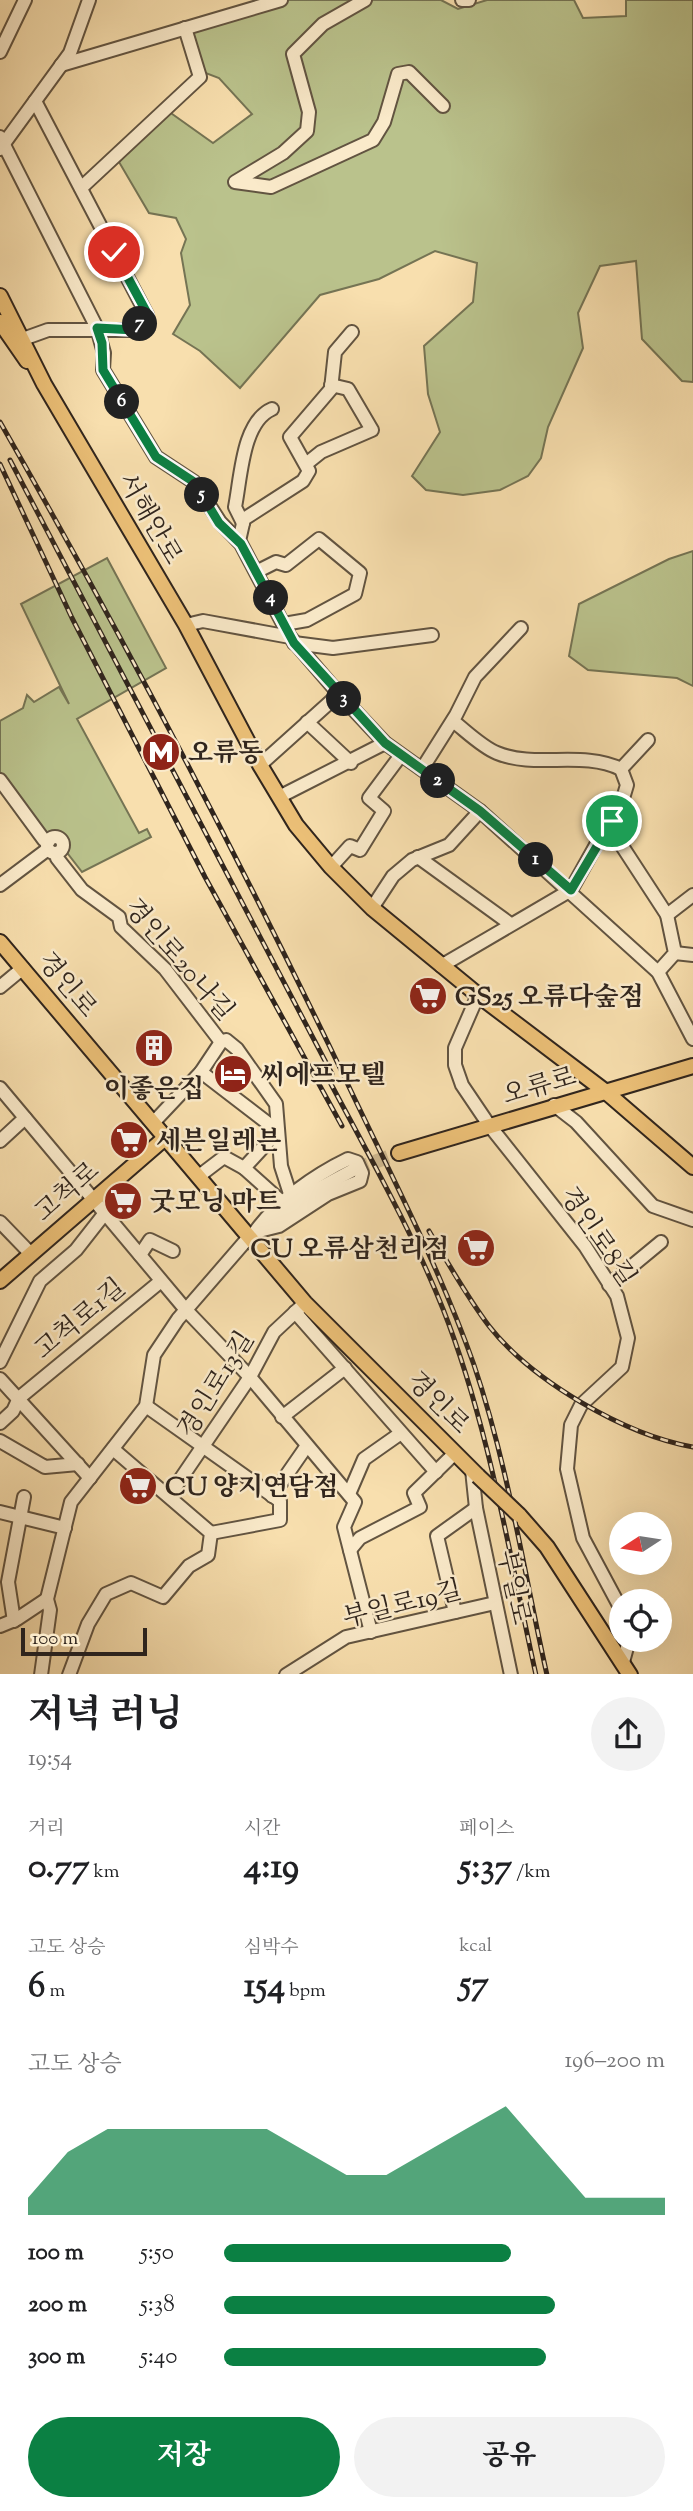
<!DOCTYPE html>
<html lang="ko">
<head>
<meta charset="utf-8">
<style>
	:root { --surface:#fff; --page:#f2f2f2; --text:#202124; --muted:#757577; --accent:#0b8043 }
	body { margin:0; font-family:"Sorts Mill Goudy","Noto Serif KR",serif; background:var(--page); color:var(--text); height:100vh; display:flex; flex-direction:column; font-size:26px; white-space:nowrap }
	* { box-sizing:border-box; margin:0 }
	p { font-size:23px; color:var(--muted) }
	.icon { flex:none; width:38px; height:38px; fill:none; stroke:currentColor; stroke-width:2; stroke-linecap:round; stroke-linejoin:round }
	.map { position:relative; height:1674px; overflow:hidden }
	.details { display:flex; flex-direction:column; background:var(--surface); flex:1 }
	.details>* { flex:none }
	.needle { width:46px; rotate:258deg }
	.tools { position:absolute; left:609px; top:1512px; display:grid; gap:14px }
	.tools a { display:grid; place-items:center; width:63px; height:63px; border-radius:50%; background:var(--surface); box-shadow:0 7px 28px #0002; font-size:35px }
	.scale { position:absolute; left:21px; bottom:18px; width:126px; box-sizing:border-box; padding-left:7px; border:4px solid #30251d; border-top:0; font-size:19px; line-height:24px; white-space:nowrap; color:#30251d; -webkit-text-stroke:5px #faeaca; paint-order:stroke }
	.pin { position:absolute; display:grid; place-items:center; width:60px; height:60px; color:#fff; margin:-30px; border:4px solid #fff; border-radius:50%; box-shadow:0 2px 7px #0007 }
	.km { position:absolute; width:35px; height:35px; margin:-18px; border-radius:50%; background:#222; color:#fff; font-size:19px; line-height:35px; text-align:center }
	.round { display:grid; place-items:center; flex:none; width:74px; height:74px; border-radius:37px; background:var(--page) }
	.summary { display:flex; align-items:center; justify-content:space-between; height:119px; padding:0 28px }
	h1 { font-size:38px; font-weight:700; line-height:52px }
	.figures { display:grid; grid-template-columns:repeat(3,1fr); gap:10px; height:119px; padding:7px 28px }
	.figures div { display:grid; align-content:center }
	.figures b { font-size:35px; font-weight:700 }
	.figures small { font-size:19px; font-weight:400 }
	.figures p { font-size:19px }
	.chart { height:196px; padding:14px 28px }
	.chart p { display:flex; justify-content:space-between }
	.chart svg { width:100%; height:126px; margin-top:7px; fill:var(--accent); opacity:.7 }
	.primary-button { display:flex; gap:14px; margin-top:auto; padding:14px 28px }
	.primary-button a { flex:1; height:80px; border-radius:42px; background:var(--accent); color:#fff; font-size:28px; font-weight:700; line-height:80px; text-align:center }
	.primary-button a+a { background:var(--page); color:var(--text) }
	ul { padding:0 28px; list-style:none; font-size:23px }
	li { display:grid; grid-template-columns:112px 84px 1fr; align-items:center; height:52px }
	li i { height:18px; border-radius:9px; background:var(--accent) }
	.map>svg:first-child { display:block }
	.green { fill:#bac28c; stroke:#757454; stroke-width:2 }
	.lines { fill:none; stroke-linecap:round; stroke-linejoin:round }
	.major-tunnel { stroke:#d0ba91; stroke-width:14; stroke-dasharray:14 7; stroke-linecap:butt }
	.minor-casing { stroke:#625441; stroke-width:16 }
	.major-casing { stroke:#30251d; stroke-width:18 }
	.minor { stroke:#faeaca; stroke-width:12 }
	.major { stroke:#ecc077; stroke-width:14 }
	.rail-casing { stroke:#30251d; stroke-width:5 }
	.rail { stroke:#faeaca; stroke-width:2.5; stroke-dasharray:8; stroke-linecap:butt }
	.major-bridge-casing { stroke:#30251d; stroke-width:18; stroke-linecap:butt }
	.major-bridge { stroke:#ecc077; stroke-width:14 }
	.route-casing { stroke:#fff; stroke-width:14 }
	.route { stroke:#0b8043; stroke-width:9 }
	.labels { text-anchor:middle; stroke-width:5; stroke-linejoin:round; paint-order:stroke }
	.street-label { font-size:26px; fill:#30251d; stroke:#faeaca }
	.poi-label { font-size:26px; font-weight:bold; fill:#30251d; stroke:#faeaca; text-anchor:start }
</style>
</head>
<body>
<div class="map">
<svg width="693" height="1675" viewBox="0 0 693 1675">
	<rect width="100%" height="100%" fill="#f8dfae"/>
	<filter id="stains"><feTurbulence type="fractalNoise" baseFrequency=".00286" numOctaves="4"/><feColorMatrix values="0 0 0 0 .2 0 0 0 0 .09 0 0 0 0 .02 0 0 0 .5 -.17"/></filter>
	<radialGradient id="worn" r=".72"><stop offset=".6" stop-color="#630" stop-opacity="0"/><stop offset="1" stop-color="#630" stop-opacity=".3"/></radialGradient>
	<!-- green -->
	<g class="green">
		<path d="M281,0h160l17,9 29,-9h87l9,18 43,-2v-16h67v382l-11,-1 -40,-42 -6,-78 -36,5 -22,47 5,35 -35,79 -7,31 -13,18 -28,14 -37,5 -37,-5 -14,-14 28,-44 -12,-38 -4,-48 49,-44 4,-39 -42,-12 -56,28 -59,16 -80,93 -40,-37 -27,-17 17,-29 -9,-52 5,-14 -10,-21 -27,-5 -30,-51 49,-51 45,32 39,-29 -33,-36 -16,-6 -12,-45z"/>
		<path d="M693,551v135l-16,-8 -89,-8 -19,-14 10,-52 90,-45z"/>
		<path d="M107,558l59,110 -89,51 62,114 8,-4 4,8 -69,35 -17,-22 -3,-14 -8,-3 -9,4 -45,-65v-51l23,-13 4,-13 7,7 25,-15 10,17 -48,-100z"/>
	</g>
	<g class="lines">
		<!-- major-tunnel -->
		<path class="major-tunnel" d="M355,1169l44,-16"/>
		<defs>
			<g id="minor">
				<path d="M365,0l-42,24 -30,30 16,58 -2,19 -24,22 -48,29 36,5 102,-47 11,-18 14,-48 11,-2 34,34"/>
				<path d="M462,0h7"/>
				<path d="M0,52l25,-52"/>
				<path d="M61,65l220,-65"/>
				<path d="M0,137l97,191 7,25 -1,17 53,87 38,25 26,40 21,22 49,93 49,57 46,49 95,68 178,161 35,67"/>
				<path d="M0,149l70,-96 19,-53"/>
				<path d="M81,188l119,-111 -15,-49"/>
				<path d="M23,339l25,-9h87l12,-15 -112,-214"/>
				<path d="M306,464l15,-12 51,-22 -24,-41 -17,-4"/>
				<path d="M243,523l-8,-16c6,-29 7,-85 37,-98"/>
				<path d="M239,541l5,-22 59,-38 6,-10 -19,-34 41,-48 4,-37 17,-20"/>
				<path d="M258,571l18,-9 10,3 33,-26 41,34 -5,21 -48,26 -23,4"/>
				<path d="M186,625l17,-4 87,16"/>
				<path d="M294,643l39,5 99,-13"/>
				<path d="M453,721c13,10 29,26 44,32 39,16 85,-3 124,16l6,16 -3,10 -53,95"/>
				<path d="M307,722l44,41"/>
				<path d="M260,765l79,-71"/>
				<path d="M422,769l34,-54 19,-38 46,-49"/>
				<path d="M621,769l27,-29"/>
				<path d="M0,780l44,60 5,1"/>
				<path d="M279,797l106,-54"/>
				<path d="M609,826l58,89 8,38 -17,19"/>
				<circle cx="55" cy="845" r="8"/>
				<path d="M57,853v5l25,32 37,27 2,10 44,42 56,73 5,-2 11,9 39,55 5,62 10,31"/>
				<path d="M418,857l91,66"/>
				<path d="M331,867l19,-21 10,4 24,-39 -15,-13 32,-43"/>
				<path d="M0,885l48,-36"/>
				<path d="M372,908l21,-32 19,-16 37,-15 31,-34"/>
				<path d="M667,915l26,-20"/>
				<path d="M675,953l18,2"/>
				<path d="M441,966l130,-76"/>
				<path d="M0,987l23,-19"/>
				<path d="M478,995l-23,53v17l7,20 27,40 96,121 32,50 11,42 -6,29 -41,38 -10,20 -4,44 16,69 38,71"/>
				<path d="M201,1072l77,59 -34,37"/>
				<path d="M0,1088l186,222 64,67 105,125 -11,25 27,105"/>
				<path d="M554,1105l22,17 77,84 40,14"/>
				<path d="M153,1123l48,-51 20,-30"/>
				<path d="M0,1141l25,-23"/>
				<path d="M348,1159l9,3 5,11 -2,8 -32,13 -49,32 -24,6c21,-30 60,-57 93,-73z"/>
				<path d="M199,1176l25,-19 20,11 39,35"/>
				<path d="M0,1222l31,32"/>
				<path d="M140,1255l10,-15 23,11"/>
				<path d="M609,1285l52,-43"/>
				<path d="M295,1312l141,160"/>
				<path d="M0,1362l40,-81 36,-31 29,-37"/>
				<path d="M0,1379l90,99"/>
				<path d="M146,1406l134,95v19l-69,13"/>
				<path d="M282,1417l63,-49"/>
				<path d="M0,1423l13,-12 6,-13 142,-117"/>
				<path d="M0,1441l45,26 33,-3"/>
				<path d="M472,1470l4,38 35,167"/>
				<path d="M349,1494l15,-35 37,-26"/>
				<path d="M169,1496l81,-119 24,-45 31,-29"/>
				<path d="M272,1496l34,-49"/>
				<path d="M0,1512l65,16"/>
				<path d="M350,1550l10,-12 60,-31 -6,-14 41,-40"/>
				<path d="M455,1612l-18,-76 39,-28"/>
				<path d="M14,1621l-6,-39 16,-85"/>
				<path d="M0,1626l17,-7 30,-20"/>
				<path d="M623,1662l6,-22"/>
				<path d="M41,1675l9,-65 -3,-11 24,-97 75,-96 8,-51 24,-36 71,-82 54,-40 52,-28"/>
				<path d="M69,1675l19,-51 18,-30 25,-11 32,14 26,-31 19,-11 3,-22 -98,-84"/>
				<path d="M286,1675l60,-38 149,-34"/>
			</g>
			<g id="major">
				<path d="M0,296l44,88 142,241 74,140 36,60 35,42 41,41 106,87 128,97 87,75"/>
				<path d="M0,322l27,39"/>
				<path d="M0,942l305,361 173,173"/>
				<path d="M399,1153l294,-87"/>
				<path d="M0,1281l165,-143"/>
				<path d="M519,1515l28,32 83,128"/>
			</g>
		</defs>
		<!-- minor casing -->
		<use href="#minor" class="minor-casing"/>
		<!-- major casing -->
		<use href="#major" class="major-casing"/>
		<!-- minor -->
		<use href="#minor" class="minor"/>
		<!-- major -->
		<use href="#major" class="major"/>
		<defs>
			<g id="rail">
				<path d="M0,422c121,211 235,428 341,648 46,98 97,193 133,295 34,100 50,207 73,310"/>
				<path d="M10,460l322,614"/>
				<path d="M0,464l72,154 133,259 137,249"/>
				<path d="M322,1067c42,80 88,159 121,242 46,117 66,244 93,366"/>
				<path d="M429,1231c19,32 38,66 60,95 43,55 136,109 204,121"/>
			</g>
		</defs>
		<!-- rail casing -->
		<use href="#rail" class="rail-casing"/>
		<!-- rail -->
		<use href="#rail" class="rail"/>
		<defs>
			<path id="major-bridge" d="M478,1476l41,39"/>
		</defs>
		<!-- major-bridge casing -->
		<use href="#major-bridge" class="major-bridge-casing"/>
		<!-- major-bridge -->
		<use href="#major-bridge" class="major-bridge"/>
	</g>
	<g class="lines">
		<defs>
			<path id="route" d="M114,252l34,63 -13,15 -38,-2 5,15 1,27 53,87 38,25 25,41 22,21 53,99 91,100 95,68 91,79 41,-69"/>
		</defs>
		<!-- route casing -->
		<use href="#route" class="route-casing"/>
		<!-- route -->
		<use href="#route" class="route"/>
	</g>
	<!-- icons -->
	<defs>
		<symbol id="metro-disc" viewBox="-11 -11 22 22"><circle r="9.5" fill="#8f2418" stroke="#faeaca"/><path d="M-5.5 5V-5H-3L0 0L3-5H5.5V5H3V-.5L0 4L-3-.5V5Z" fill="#fff"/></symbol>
		<symbol id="supermarket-disc" viewBox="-11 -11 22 22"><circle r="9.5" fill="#8f2418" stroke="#faeaca"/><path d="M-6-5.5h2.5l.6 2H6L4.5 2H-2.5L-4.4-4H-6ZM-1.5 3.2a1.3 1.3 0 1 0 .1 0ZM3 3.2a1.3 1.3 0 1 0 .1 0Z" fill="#fff"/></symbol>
		<symbol id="building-disc" viewBox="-11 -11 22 22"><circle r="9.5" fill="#8f2418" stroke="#faeaca"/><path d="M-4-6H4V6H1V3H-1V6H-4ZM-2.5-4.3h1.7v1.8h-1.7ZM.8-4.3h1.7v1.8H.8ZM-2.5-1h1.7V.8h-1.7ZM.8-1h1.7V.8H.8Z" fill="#fff"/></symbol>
		<symbol id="hotel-disc" viewBox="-11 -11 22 22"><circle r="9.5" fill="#8f2418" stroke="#faeaca"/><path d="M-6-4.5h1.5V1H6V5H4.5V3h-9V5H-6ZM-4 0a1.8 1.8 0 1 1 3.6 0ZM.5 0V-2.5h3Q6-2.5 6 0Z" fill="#fff"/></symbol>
	</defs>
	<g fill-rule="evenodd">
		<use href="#metro-disc" x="139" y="730" width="44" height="44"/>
		<use href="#supermarket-disc" x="406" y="974" width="44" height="44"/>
		<use href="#building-disc" x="132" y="1026" width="44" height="44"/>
		<use href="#hotel-disc" x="211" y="1052" width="44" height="44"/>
		<use href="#supermarket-disc" x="107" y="1118" width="44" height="44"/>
		<use href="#supermarket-disc" x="101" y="1179" width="44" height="44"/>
		<use href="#supermarket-disc" x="454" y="1226" width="44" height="44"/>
		<use href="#supermarket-disc" x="116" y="1464" width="44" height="44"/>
	</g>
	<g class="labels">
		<!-- street labels -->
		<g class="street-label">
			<text transform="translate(151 518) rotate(60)" y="9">서해안로</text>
			<text transform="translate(180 959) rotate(49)" y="9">경인로20나길</text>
			<text transform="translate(68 984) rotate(50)" y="9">경인로</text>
			<text transform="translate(539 1085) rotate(-16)" y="9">오류로</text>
			<text transform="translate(66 1191) rotate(-41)" y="9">고척로</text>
			<text transform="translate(599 1236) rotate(56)" y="9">경인로8길</text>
			<text transform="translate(79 1318) rotate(-40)" y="9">고척로1길</text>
			<text transform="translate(215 1384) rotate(-58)" y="9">경인로13길</text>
			<text transform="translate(439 1402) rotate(45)" y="9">경인로</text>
			<text transform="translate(515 1587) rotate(78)" y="9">부일로</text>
			<text transform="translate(402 1603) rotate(-14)" y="9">부일로19길</text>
		</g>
		<!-- poi labels -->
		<g class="poi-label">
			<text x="188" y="761">오류동</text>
			<text x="455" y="1005">GS25 오류다숲점</text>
			<text x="260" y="1083">씨에프모텔</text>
			<text x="154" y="1097" text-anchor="middle">이좋은집</text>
			<text x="156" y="1149">세븐일레븐</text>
			<text x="150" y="1210">굿모닝 마트</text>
			<text x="449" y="1257" text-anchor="end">CU 오류삼천리점</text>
			<text x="165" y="1495">CU 양지연담점</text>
		</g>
	</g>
	<rect width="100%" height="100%" filter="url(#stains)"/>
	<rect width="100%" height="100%" fill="url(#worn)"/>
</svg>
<div class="tools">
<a><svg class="needle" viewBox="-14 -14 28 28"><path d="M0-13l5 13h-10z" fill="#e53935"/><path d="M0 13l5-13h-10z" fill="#757577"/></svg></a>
<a><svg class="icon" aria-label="locate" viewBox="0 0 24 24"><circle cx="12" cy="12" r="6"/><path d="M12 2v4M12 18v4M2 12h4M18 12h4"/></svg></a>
</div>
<div class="scale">100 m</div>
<div class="pin" style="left:612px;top:821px;background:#1e9e55"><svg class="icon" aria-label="arrive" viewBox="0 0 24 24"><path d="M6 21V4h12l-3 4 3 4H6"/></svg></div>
<div class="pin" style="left:114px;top:252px;background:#d93025"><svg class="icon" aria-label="check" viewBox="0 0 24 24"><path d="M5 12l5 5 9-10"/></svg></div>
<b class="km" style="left:536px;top:860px">1</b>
<b class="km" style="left:438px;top:781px">2</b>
<b class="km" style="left:344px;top:699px">3</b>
<b class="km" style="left:271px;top:598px">4</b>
<b class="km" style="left:202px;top:495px">5</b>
<b class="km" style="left:122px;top:402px">6</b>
<b class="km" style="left:140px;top:324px">7</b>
</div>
<section class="details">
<div class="summary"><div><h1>저녁 러닝</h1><p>19:54</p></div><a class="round"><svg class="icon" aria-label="share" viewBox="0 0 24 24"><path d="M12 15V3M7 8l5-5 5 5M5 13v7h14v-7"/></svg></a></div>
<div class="figures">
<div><p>거리</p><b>0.77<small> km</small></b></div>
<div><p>시간</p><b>4:19</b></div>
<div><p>페이스</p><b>5:37<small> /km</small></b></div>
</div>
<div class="figures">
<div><p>고도 상승</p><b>6<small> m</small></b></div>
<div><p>심박수</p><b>154<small> bpm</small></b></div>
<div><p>kcal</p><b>57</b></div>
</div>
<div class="chart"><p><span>고도 상승</span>196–200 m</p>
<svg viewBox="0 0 160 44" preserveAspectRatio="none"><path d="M0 44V38L10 22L20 14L30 14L40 14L50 14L60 14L70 22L80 30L90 30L100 22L110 14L120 6L130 22L140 38L150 38L160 38V44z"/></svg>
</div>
<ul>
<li><b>100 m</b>5:50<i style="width:65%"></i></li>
<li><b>200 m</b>5:38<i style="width:75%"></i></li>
<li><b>300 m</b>5:40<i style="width:73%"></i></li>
</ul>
<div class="primary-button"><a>저장</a><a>공유</a></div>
</section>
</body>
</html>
